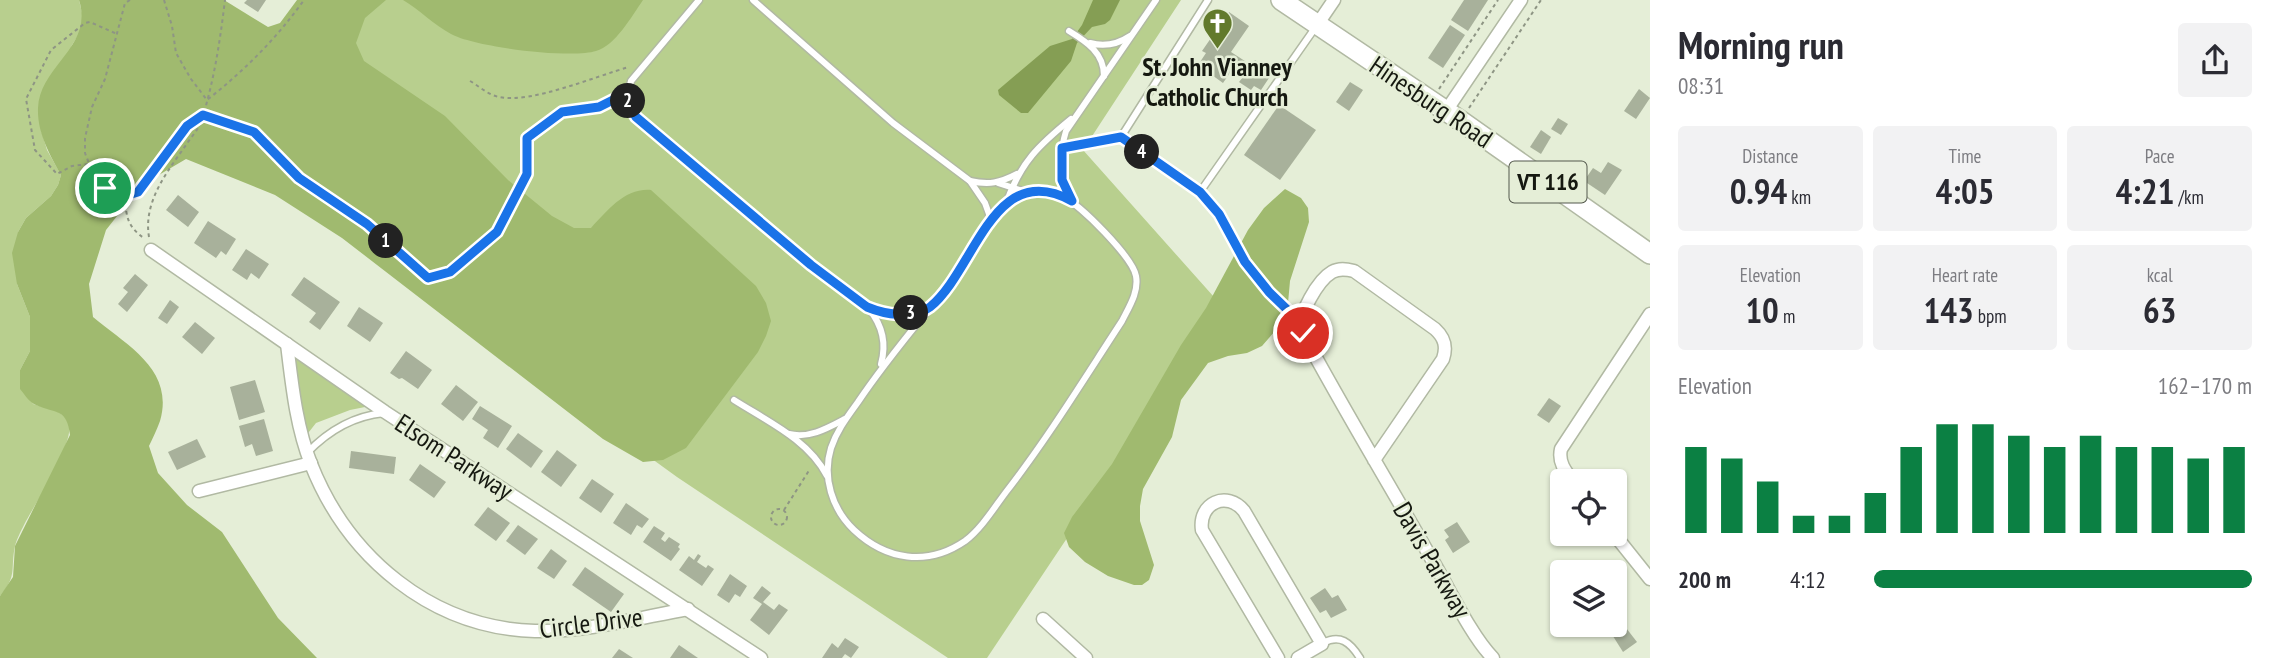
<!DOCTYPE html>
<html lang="en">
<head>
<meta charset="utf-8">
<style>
	:root { --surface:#fff; --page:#f2f2f3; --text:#2b2b33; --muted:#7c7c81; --accent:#0b8043 }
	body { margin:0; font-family:"PT Sans Narrow",sans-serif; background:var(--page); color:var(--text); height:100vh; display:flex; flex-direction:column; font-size:26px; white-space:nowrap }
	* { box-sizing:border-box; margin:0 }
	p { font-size:23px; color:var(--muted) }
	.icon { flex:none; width:38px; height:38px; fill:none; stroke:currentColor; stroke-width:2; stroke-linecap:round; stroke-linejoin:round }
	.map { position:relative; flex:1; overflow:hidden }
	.side { display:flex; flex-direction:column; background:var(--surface); width:630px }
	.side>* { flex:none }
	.fabs { position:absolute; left:1550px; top:469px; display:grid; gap:14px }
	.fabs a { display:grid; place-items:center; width:77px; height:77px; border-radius:7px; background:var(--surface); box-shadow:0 2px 5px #0004; font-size:35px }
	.pin { position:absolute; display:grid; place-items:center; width:60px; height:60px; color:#fff; margin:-30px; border:4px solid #fff; border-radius:50%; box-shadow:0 2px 7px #0007 }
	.km { position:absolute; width:35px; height:35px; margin:-18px; border-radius:50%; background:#222; color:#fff; font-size:19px; line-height:35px; text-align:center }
	.round { display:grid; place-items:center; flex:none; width:74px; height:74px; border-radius:7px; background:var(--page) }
	.headline { display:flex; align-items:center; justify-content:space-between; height:119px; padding:0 28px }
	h1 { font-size:38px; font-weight:800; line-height:52px }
	.figures { display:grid; grid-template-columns:repeat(3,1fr); gap:10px; height:119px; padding:7px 28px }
	.figures div { display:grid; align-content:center; border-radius:7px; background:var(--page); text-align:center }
	.figures b { font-size:35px; font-weight:800 }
	.figures small { font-size:19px; font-weight:400 }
	.figures p { font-size:19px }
	.chart { height:196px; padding:14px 28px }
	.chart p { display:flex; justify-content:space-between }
	.chart svg { width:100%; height:126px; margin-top:7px; stroke:var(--accent); stroke-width:6 }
	ul { padding:0 28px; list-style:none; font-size:23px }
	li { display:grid; grid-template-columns:112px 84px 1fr; align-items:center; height:52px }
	li i { height:18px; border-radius:9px; background:var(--accent) }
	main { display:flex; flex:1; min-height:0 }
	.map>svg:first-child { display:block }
	.green { fill:#b8cf8e }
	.forest { fill:#a0ba6f }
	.water { fill:#859e54 }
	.building { fill:#a8b19b }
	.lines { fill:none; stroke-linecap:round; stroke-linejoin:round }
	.lane-casing { stroke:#b1b9a3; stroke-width:9 }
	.street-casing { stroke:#b1b9a3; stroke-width:15 }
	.primary-casing { stroke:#b1b9a3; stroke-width:22 }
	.path { stroke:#8e9584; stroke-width:2; stroke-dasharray:3.5 3.5; stroke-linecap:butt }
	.lane { stroke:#fff; stroke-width:6 }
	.street { stroke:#fff; stroke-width:12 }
	.primary { stroke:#fff; stroke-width:19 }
	.route-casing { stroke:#fff; stroke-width:14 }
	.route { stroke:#1a73e8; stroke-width:9 }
	.labels { text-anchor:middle; stroke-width:5; stroke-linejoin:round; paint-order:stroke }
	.shield { fill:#e5eed7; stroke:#53584c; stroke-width:2 }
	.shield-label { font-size:24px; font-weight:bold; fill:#151810 }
	.poi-label { font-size:26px; font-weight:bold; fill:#151810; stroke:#e5eed7 }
	.street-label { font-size:26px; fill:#151810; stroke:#e5eed7 }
</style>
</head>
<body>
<main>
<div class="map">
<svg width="1650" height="658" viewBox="0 0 1650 658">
	<rect width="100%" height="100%" fill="#e5eed7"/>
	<!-- green -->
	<g class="green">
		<path d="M0,0h79l4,17 -2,14 -9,14 -31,85 6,20 14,25 -3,10 -7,11 -25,22 -8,14 -1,52 13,33v34l-10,19 13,34c13,4 31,6 36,20 5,19 -33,79 -43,97 -4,8 -9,17 -11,25 -5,23 3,29 -15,50z"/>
		<path d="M316,0h865l-98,150 139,156 -235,352h-39l-271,-181 -458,-331z"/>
		<path d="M292,354l83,51 -25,5 -34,13 -11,14z"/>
	</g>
	<!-- forest -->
	<g class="forest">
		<path d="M79,0h145l44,27 12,-4 17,-23h89l-21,18 -9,25 8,18 81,55 63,64 44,36 22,12h17c17,-18 34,-40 60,-38l105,96 10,17 5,18 -5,15 -8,16 -72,96 -23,12 -20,2 -40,-23 -261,-201 -67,-43 -89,-36 -34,20 -20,18 -26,33 -17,54 4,33c33,28 82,52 67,104 -3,8 -7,17 -11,25l9,27 29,32 35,27 56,86 39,40h-317v-62l13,-19 2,-31 55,-111c-3,-27 -14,-21 -34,-30 -7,-3 -11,-10 -16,-16v-19l10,-19v-34l-13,-33 -5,-31 6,-21 8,-14 25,-22 7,-11 3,-10c-11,-20 -24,-42 -23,-67 2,-43 56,-61 41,-108z"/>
		<path d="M403,0h240c-11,16 -28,46 -47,51 -25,8 -122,-4 -145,-17 -17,-9 -31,-24 -48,-34z"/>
		<path d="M1285,189l16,9 7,10 1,14 -19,59 -2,22 -6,20 -20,23 -15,7 -19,3 -20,7 -27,37 -9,37 -29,52 -3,17v15l14,44 -5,15 -7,5h-8l-26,-9 -23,-14 -16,-15 -5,-14 8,-16 40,-53 69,-119 25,-37 42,-78 16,-22z"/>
	</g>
	<!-- water -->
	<path class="water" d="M1093,0h27l-10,20 -5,4 -13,3 -15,16 -6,18 -43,52h-7l-22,-18 -1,-5 52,-44 22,-7 10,-14z"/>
	<!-- building -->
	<g class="building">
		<path d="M247,0h19l-8,12 -14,-9z"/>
		<path d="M1464,0h24l-20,31 -17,-11z"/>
		<path d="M1229,12l20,14 -18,26 20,13 4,-5 18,12 -12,18 -7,-4 -3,4 -12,-8 8,-10 -11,-8 -13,19 -25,-18 8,-12 -4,-2z"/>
		<path d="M1450,25l15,10 -22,33 -15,-10z"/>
		<path d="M1350,82l13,8 -14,21 -13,-9z"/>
		<path d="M1639,89l11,9 -14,21 -12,-8z"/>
		<path d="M1279,105l37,25 -36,50 -36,-25z"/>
		<path d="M1558,118l10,6 -7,11 -10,-6z"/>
		<path d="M1541,130l10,7 -10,17 -11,-7z"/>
		<path d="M1608,162l14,8 -17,25 -21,-14 9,-13 8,5z"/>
		<path d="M178,195l21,17 -11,15 -22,-17z"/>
		<path d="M208,221l28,18 -10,16 -5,-4 -5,7 -22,-15z"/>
		<path d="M246,249l23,15 -10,15 -8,-6 -4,7 -15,-10z"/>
		<path d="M135,274l13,11 -21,27 -9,-8 10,-12 -5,-4z"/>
		<path d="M304,277l36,25 -20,28 -11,-8 7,-9 -25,-18z"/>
		<path d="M170,300l9,7 -12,17 -9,-6z"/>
		<path d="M359,307l24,16 -13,19 -23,-16z"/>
		<path d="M195,322l20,16 -13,16 -20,-17z"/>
		<path d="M406,351l26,19 -14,19 -16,-11 -3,1 -9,-6z"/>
		<path d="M255,380l10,32 -26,8 -9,-33z"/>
		<path d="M456,385l22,17 -15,19 -22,-17z"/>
		<path d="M1549,398l12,8 -12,17 -12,-8z"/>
		<path d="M480,406l32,20 -14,22 -15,-10 5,-8 -16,-11z"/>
		<path d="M264,419l9,32 -17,5 -4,-12 -7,3 -6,-21z"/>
		<path d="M518,433l25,18 -12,17 -25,-19z"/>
		<path d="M197,439l9,18 -29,13 -9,-18z"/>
		<path d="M557,450l20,15 -16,22 -20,-15z"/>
		<path d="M351,451l45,6 -2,17 -45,-6z"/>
		<path d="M420,464l26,18 -12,16 -25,-18z"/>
		<path d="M592,479l22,15 -13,19 -22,-15z"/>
		<path d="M626,503l23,16 -7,9 -5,-3 -6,10 -18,-12z"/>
		<path d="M488,507l22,16 -14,18 -22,-16z"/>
		<path d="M1457,522l13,20 -17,11 -8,-13 4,-3 -5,-7z"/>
		<path d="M518,525l20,14 -13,16 -19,-14z"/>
		<path d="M654,526l11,7 -4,6 4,3 4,-5 11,7 -2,3 2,2 -9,12 -28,-19z"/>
		<path d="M551,549l16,12 -13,18 -17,-11z"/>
		<path d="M698,554l3,2 -4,6 9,6 2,-3 6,4 -12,17 -23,-16 10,-14 5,4z"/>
		<path d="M585,567l39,27 -13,18 -39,-27z"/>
		<path d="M730,574l17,12 -7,11 -5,-3 -6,9 -12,-8z"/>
		<path d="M762,586l9,7 -8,9 11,8 5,-6 9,6 -19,25 -19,-15 12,-16 -9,-6z"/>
		<path d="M1325,588l7,10 6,-3 9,15 -16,8 -5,-8 -6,3 -10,-15z"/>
		<path d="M1623,624l14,18 -14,10 -12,-19z"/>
		<path d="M845,638l14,9 -8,11 -6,-4 -3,4h-20l10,-15 6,5z"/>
		<path d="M679,645l19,13h-28z"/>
		<path d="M619,649l14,9h-21z"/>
	</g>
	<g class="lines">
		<defs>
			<g id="lane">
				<path d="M699,0l-68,81c-5,15 -2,23 5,36l175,148 56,42 14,6 13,1 23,-1 9,-4"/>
				<path d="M753,0l140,123 77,58 15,22 4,11v8"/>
				<path d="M1208,0l-87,137 79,55 115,-164"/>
				<path d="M1069,31c18,11 35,22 35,45"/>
				<path d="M1090,43c14,4 28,1 40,-7"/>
				<path d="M970,181c19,4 30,2 47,-7"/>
				<path d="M998,183l28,9"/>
				<path d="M1026,192c13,0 26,-1 37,5 17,7 70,61 73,79 3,16 -7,31 -14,45 -38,58 -74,117 -116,171 -12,16 -25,37 -41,49 -38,26 -79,19 -111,-11 -22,-21 -32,-53 -23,-82 6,-18 17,-32 27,-46 26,-39 55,-73 84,-109 21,-26 37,-56 57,-83l8,-9z"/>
				<path d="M1071,199c-12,-20 -12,-45 -5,-68l90,-131"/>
				<path d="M1007,201c14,-39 32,-56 64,-82"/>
				<path d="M869,309c13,16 18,34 12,55"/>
				<path d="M734,400c33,21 75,40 93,76"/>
				<path d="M789,434c20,5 39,-6 56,-15"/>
				<path d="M307,453c21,-22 46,-37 77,-40"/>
				<path d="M1323,643c17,-9 27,-1 37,15"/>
			</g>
			<g id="street">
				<path d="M1317,25l17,-25"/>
				<path d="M1446,111l75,-111"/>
				<path d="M151,250l234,162 376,246"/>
				<path d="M287,344c5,40 9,82 24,120 37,94 121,164 224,167 51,1 103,-13 153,-22"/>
				<path d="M1374,460l69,-101c4,-12 2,-21 -8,-30l-81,-58c-8,-2 -15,-3 -22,1 -14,8 -34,43 -31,58 41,77 87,152 130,228 17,28 40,78 62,100"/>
				<path d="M1573,481c-8,-10 -15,-19 -12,-32l89,-135"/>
				<path d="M199,491l112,-28"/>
				<path d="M1614,534l36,45"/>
				<path d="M1043,619l43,39"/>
				<path d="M1278,658l-76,-128c-4,-27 25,-40 42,-19l78,133 -24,14"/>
			</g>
			<path id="primary" d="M1281,0l180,121 189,133"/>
		</defs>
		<!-- lane casing -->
		<use href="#lane" class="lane-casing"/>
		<!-- street casing -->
		<use href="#street" class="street-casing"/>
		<!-- primary casing -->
		<use href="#primary" class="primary-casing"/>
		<!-- path -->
		<g class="path">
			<path d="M130,0l-5,3 -20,76 -13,28 -7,31v15l7,18 13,17 20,8 13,-4 49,-66 16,-11 51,17 45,46 68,46 60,54 23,-6 47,-40 30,-58v-36l35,-26 37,-5 21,-11"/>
			<path d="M164,0l8,26 4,27 15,26 16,21c38,-30 69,-61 97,-100"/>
			<path d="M470,81c9,5 18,14 29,16 32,7 97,-21 130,-30"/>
			<path d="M1439,89l59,-89"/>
			<path d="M1469,108l72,-108"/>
			<path d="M1073,146l40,-8"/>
			<path d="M88,164l-16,2 -15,8 -22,-24 -9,-51 25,-49 34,-27 5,-1 27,12"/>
			<path d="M125,197c1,21 3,30 20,42"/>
			<path d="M1206,199c17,18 25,41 38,61 13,20 30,39 47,55"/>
			<path d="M149,237c-6,-35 18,-65 37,-92 5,-8 12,-15 15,-23 13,-40 19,-81 24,-122"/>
			<circle cx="779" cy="517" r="8"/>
			<path d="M784,510l26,-41"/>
		</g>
		<!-- lane -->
		<use href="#lane" class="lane"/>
		<!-- street -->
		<use href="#street" class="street"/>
		<!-- primary -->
		<use href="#primary" class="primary"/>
	</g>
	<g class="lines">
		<defs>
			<path id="route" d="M105,188l20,8 13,-4 49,-66 16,-11 51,17 45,46 68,46 61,54 22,-6 47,-40 30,-58v-36l35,-26 37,-5 28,-14 1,10 8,14 175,148 56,42c17,7 46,13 63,0 45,-36 63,-150 142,-106l-10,-21v-32l59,-11 79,55 19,22 26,48 24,30 31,30 3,11"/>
		</defs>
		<!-- route casing -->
		<use href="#route" class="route-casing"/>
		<!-- route -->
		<use href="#route" class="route"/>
	</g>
	<!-- icons -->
	<defs>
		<symbol id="church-pin" viewBox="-11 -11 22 30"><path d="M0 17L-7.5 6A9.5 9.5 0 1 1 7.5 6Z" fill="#627a2c" stroke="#e5eed7"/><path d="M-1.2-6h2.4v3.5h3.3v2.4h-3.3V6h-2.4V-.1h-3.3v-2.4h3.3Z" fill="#fff"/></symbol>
	</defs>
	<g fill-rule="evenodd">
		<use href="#church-pin" x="1200" y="6" width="35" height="47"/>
	</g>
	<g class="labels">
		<!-- shield labels -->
		<rect class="shield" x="1509.5" y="161.5" width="77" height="41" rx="5"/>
		<g class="shield-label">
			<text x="1548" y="190">VT 116</text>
		</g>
		<!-- poi labels -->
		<g class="poi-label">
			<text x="1217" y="76">St. John Vianney<tspan x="1217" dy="30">Catholic Church</tspan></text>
		</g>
		<!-- street labels -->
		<g class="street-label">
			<text transform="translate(1431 102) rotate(34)" y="9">Hinesburg Road</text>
			<text transform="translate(454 457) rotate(33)" y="9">Elsom Parkway</text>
			<text transform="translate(1432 560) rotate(60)" y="9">Davis Parkway</text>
			<text transform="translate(591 623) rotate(-7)" y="9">Circle Drive</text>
		</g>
	</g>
</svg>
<div class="fabs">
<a><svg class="icon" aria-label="locate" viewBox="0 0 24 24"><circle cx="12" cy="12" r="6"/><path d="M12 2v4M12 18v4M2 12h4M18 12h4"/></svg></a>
<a><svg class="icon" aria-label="layers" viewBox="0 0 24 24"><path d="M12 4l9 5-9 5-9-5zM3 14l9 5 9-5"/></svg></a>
</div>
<div class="pin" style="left:105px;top:188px;background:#1e9e55"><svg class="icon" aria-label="arrive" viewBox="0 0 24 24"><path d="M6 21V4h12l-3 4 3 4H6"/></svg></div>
<div class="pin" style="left:1303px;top:333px;background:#d93025"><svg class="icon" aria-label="check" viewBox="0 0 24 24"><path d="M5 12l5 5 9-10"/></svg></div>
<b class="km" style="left:386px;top:241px">1</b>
<b class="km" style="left:628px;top:101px">2</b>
<b class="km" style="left:911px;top:313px">3</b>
<b class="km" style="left:1142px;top:152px">4</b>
</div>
<section class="side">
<div class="headline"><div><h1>Morning run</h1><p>08:31</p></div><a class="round"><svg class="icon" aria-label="share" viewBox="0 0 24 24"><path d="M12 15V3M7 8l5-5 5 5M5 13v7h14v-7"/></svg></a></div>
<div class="figures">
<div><p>Distance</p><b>0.94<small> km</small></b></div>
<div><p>Time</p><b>4:05</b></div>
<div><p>Pace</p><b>4:21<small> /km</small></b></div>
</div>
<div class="figures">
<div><p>Elevation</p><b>10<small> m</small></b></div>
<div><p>Heart rate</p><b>143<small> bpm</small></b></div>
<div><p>kcal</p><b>63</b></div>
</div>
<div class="chart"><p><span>Elevation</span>162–170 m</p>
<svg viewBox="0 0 160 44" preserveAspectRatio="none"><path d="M5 44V14M15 44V18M25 44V26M35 44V38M45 44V38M55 44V30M65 44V14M75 44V6M85 44V6M95 44V10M105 44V14M115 44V10M125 44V14M135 44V14M145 44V18M155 44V14"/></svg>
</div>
<ul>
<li><b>200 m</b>4:12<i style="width:100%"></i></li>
</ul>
</section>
</main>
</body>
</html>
